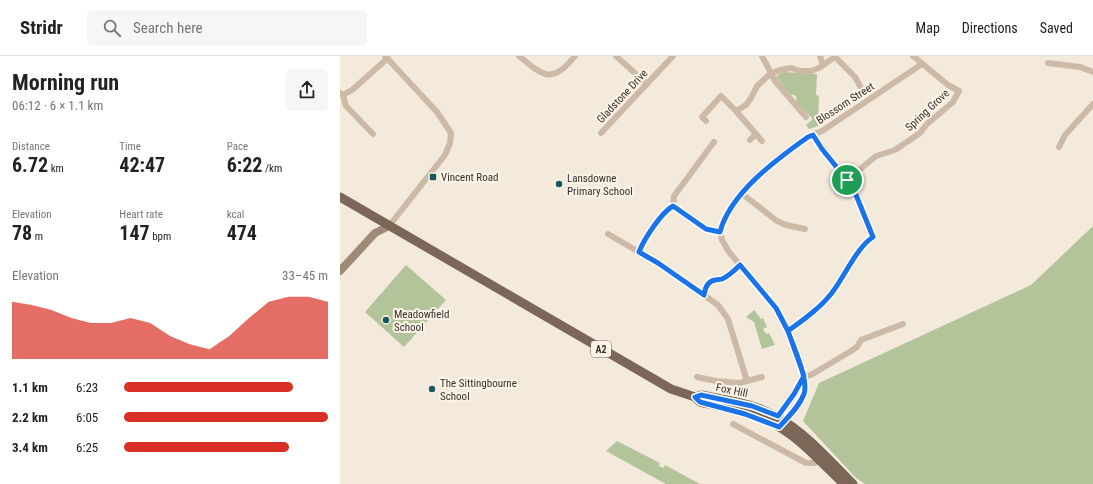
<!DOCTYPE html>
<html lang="en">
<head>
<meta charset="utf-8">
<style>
	:root { --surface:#fff; --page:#f6f6f6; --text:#222; --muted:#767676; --line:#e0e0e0; --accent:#d93025 }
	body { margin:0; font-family:"Roboto Condensed",sans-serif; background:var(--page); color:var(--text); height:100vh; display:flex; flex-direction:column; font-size:15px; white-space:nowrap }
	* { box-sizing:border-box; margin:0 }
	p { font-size:13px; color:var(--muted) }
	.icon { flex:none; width:22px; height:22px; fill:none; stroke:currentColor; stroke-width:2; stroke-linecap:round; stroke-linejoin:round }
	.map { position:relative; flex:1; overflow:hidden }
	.panel { display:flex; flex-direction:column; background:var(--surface); width:340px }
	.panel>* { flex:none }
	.pin { position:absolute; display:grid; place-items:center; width:34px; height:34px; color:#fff; margin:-17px; border:2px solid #fff; border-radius:50%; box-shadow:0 1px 4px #0007 }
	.round { display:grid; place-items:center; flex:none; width:42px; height:42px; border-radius:6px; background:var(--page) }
	.head { display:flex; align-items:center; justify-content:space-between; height:68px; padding:0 12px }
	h1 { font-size:22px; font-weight:700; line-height:30px }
	.metrics { display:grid; grid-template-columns:repeat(3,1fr); gap:6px; height:68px; padding:4px 12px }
	.metrics div { display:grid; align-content:center }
	.metrics b { font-size:20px; font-weight:700 }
	.metrics small { font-size:11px; font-weight:400 }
	.metrics p { font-size:11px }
	.chart { height:112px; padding:8px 12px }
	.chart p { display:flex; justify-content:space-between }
	.chart svg { width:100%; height:72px; margin-top:4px; fill:var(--accent); opacity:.7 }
	ul { padding:0 12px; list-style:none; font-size:13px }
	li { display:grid; grid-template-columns:64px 48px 1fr; align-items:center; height:30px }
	li i { height:10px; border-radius:5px; background:var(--accent) }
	header { display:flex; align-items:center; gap:24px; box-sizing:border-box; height:56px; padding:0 20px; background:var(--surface); border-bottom:1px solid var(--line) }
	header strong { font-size:19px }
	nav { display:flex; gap:22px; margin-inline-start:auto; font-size:14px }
	.search { width:280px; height:36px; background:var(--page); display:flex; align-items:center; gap:10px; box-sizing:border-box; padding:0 14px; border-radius:6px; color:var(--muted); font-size:15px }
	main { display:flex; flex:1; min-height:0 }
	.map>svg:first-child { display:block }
	.green { fill:#b4c49a }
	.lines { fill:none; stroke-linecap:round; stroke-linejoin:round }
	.street { stroke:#cdbaa6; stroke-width:6 }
	.secondary { stroke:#a18977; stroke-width:8 }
	.primary { stroke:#7c6658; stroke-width:9 }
	.route-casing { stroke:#fff; stroke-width:8 }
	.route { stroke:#1a73e8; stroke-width:5 }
	.poi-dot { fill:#1a565e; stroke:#fbf3e8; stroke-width:1.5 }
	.labels { text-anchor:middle; stroke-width:4; stroke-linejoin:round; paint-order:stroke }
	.shield { fill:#fbf3e8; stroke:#736962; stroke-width:1 }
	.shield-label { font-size:10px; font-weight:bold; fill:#392e28 }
	.street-label { font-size:11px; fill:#392e28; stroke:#fbf3e8 }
	.poi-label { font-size:11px; fill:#392e28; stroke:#fbf3e8; text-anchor:start }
</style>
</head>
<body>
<header>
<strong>Stridr</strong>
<div class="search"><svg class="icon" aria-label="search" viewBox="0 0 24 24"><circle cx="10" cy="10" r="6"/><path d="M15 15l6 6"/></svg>Search here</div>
<nav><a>Map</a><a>Directions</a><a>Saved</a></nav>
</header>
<main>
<section class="panel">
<div class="head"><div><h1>Morning run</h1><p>06:12 · 6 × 1.1 km</p></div><a class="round"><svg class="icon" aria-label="share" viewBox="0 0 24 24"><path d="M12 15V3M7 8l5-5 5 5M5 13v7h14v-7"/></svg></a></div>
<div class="metrics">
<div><p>Distance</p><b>6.72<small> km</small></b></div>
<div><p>Time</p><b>42:47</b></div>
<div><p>Pace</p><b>6:22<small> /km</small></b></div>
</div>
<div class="metrics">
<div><p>Elevation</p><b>78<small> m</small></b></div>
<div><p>Heart rate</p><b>147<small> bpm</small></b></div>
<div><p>kcal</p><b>474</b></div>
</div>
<div class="chart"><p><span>Elevation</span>33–45 m</p>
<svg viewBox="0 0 160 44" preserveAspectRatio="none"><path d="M0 44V9L10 11L20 14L30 19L40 22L50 22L60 19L70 22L80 30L90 35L100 38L110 30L120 19L130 9L140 6L150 6L160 9V44z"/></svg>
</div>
<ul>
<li><b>1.1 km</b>6:23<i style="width:83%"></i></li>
<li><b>2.2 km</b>6:05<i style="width:100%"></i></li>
<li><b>3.4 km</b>6:25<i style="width:81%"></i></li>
</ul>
</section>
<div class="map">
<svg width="753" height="428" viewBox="0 0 753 428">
	<rect width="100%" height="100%" fill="#f4eadc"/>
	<!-- green -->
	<g class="green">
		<path d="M444,16l33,2 -1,21 3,1 -1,30 -9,3 -3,-4 6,-5 -1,-3 -14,-14 -1,-7 -6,-2 -14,-17 3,-3z"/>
		<path d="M753,170v258h-228l-9,-6 -53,-57 16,-38 212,-98z"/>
		<path d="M66,209l40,35 -42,47 -39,-35z"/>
		<path d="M414,254l7,9 2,-1 4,9 -4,2 3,5 3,-1 6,12 -13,4 -8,-27 -8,-5z"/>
		<path d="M277,385l43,22 -1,3 5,2 1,-3 35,19h-34l-60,-33z"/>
	</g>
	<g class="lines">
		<!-- street -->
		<g class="street">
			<path d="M45,0l52,56 14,21 -1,10 -5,12 -56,71"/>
			<path d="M179,0c24,20 33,29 56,0"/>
			<path d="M276,0l31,28"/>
			<path d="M422,0l13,25 31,36"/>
			<path d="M480,0l3,9"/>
			<path d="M495,1l20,20 5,9"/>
			<path d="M708,7l32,4 13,5"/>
			<path d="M0,37l3,2 9,-5 36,-32"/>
			<path d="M3,39l3,11 27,28"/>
			<path d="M366,65l-4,-4 19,-21 15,15"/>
			<path d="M261,77l72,-77"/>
			<path d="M410,84l6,-6"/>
			<path d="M422,85l-26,-30 10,-6 5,-7 6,-12 13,-12 10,-4 11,-2 9,3h11l8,-3 17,-12"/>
			<path d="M719,91l6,-12 28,-31"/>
			<path d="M507,124l29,-24 19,-6 25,-17 7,-9 26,-22 6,-11 -11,-6 -35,-29"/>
			<path d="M401,137l36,28 9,4 19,4"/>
			<path d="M333,150c-13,7 -28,32 -34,46l19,11 46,32"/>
			<path d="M333,150l1,-10 40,-54"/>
			<path d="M333,150l33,23 14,3"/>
			<path d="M268,178l31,18"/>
			<path d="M400,209c-5,5 -11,11 -18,14 -3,1 -3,0 -7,1 -7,1 -10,8 -11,15l14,10 10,14 19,62"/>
			<path d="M448,275c15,-11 31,-22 43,-37 13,-16 25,-46 42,-57l-18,-47 -42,-55"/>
			<path d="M464,320l7,-1 40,-24 6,-4 4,-7 42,-16"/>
			<path d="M357,321l19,4 23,2 23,-6"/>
			<path d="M435,364c10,-15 20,-29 29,-44"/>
			<path d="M443,367l15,-18 7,-13 -3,-25 -14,-36 -12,-23 -47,-56 -7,-12 -2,-8 2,-7 19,-32 39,-37 28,-19 14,-6 100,-67"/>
			<path d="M393,368l73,39h9l5,-7"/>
		</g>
		<!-- secondary -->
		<path class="secondary" d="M0,215l35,-38 14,-7"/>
		<!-- primary -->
		<g class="primary">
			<path d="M0,141c110,64 220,128 331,192l24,8 5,5c26,6 56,11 79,25 25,15 44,38 65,57"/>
			<path d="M355,341l6,-2c19,4 39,6 57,13 39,14 66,47 95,76"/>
		</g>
	</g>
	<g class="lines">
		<defs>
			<path id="route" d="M507,124l-25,-31 -9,-14 -5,2c-31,22 -78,56 -88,95l-14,-3 -33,-23c-12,7 -29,33 -34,46l19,11 46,32c1,-7 4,-14 11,-15 4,-1 4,0 7,-1 7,-3 13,-9 18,-14l36,43 12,23 16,45 -10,18 -16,22 -26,-10 -51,-11 -6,2 5,5 45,12 34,13c9,-10 20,-20 25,-33 5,-14 -11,-48 -16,-63 15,-11 31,-22 43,-37 13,-16 25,-46 42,-57l-19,-47 -7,-10"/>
		</defs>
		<!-- route casing -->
		<use href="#route" class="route-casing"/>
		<!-- route -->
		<use href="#route" class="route"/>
	</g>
	<!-- markers -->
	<g class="poi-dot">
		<rect x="89" y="117" width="8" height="8" rx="2"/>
		<circle cx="219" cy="128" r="4"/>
		<circle cx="46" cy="264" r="4"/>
		<circle cx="92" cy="333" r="4"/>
	</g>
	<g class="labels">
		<!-- shield labels -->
		<rect class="shield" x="251" y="285" width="20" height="16" rx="3"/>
		<g class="shield-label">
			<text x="261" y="297">A2</text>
		</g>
		<!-- street labels -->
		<g class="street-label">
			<text transform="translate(282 40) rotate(-47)" y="4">Gladstone Drive</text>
			<text transform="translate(505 47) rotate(-33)" y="4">Blossom Street</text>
			<text transform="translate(587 54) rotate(-43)" y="4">Spring Grove</text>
			<text transform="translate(392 334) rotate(12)" y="4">Fox Hill</text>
		</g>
		<!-- poi labels -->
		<g class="poi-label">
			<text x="101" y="125">Vincent Road</text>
			<text x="227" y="126">Lansdowne<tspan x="227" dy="13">Primary School</tspan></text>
			<text x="54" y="262">Meadowfield<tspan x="54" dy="13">School</tspan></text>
			<text x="100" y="331">The Sittingbourne<tspan x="100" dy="13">School</tspan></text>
		</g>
	</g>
</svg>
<div class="pin" style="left:507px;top:124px;background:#1e9e55"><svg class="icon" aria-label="arrive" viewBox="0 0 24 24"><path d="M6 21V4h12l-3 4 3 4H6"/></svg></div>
</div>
</main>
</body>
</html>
